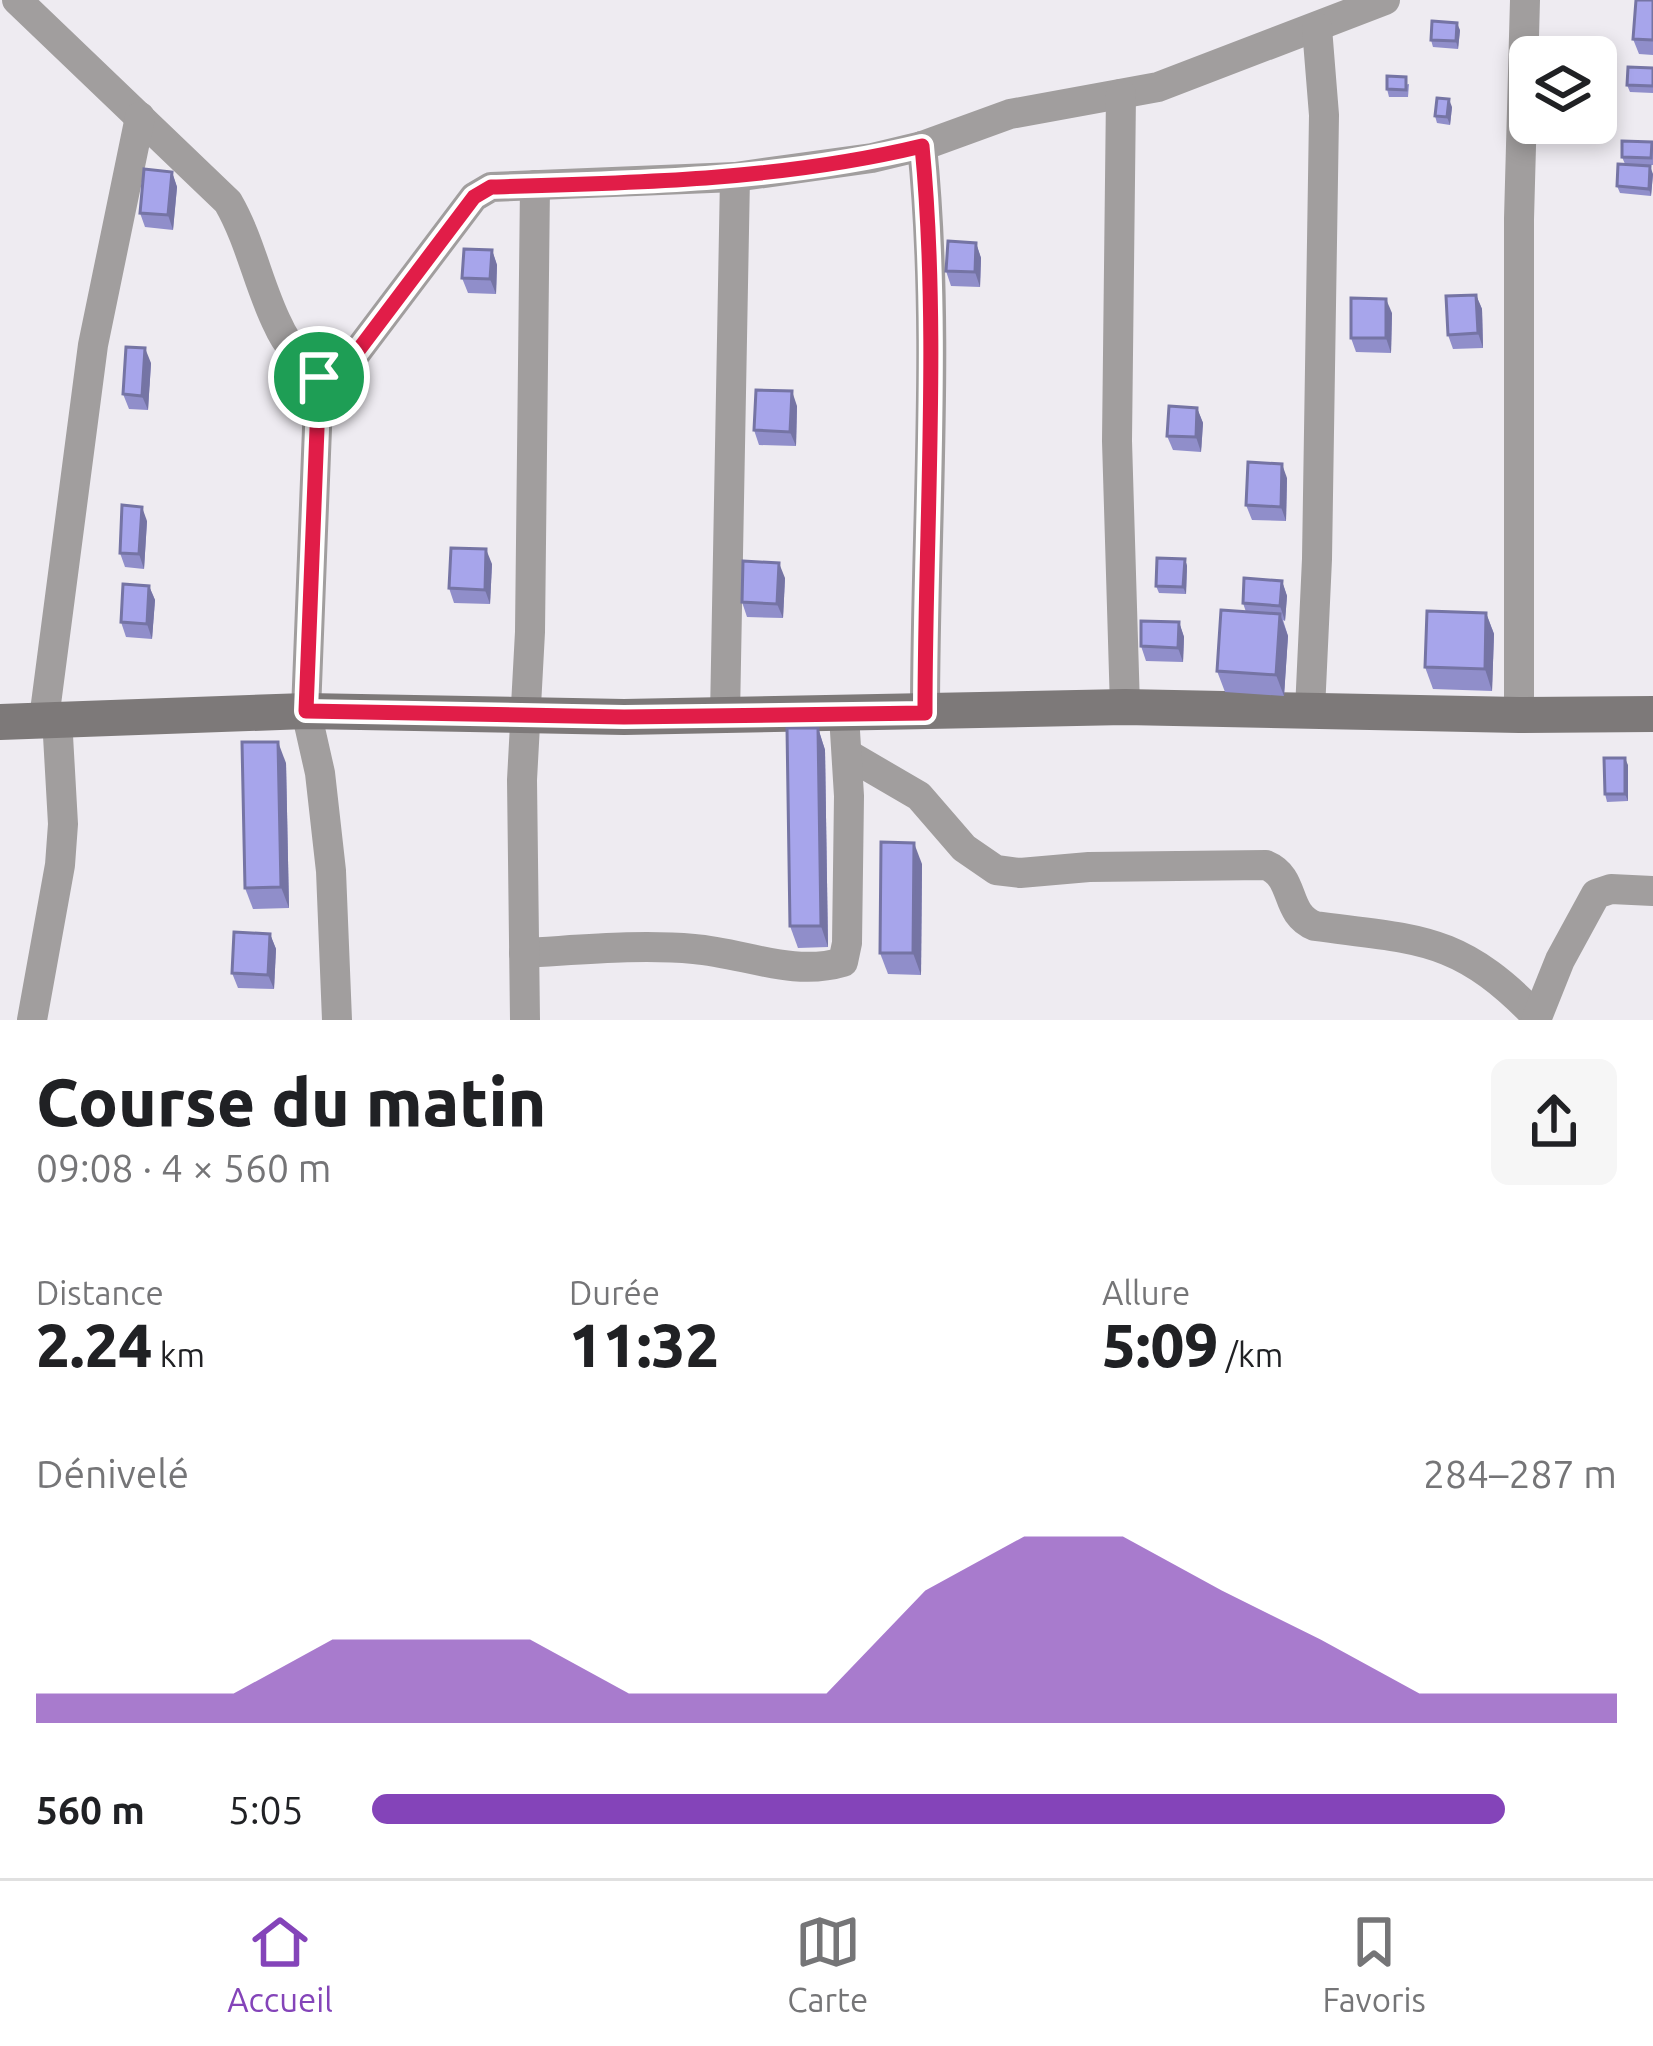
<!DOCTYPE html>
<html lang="fr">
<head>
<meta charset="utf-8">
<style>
	:root { --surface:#fff; --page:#f6f6f6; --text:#202124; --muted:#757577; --line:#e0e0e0; --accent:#8444b9 }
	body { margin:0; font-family:Ubuntu,sans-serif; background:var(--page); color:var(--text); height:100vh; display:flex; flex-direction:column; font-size:45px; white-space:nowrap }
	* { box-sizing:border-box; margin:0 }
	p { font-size:39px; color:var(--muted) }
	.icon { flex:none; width:66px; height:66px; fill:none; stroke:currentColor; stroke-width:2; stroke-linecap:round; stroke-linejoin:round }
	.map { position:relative; height:1020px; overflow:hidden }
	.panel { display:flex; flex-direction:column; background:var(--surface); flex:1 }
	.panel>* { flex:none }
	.tools { position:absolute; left:1509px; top:36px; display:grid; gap:24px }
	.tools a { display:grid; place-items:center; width:108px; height:108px; border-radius:18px; background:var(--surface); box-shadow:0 6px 18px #0003; font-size:60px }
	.pin { position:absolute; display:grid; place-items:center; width:102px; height:102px; color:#fff; margin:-51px; border:6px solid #fff; border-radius:50%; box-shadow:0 3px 12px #0007 }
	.round { display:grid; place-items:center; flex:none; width:126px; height:126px; border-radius:18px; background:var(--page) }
	.summary { display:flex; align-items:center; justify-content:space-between; height:204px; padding:0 36px }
	h1 { font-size:66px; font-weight:800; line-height:90px }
	.figures { display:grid; grid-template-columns:repeat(3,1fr); gap:18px; height:204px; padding:12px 36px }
	.figures div { display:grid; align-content:center }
	.figures b { font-size:60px; font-weight:800 }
	.figures small { font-size:33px; font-weight:400 }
	.figures p { font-size:33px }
	.chart { height:336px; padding:24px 36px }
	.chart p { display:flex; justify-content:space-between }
	.chart svg { width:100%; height:216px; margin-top:12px; fill:var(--accent); opacity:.7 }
	ul { padding:0 36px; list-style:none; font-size:39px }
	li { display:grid; grid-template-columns:192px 144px 1fr; align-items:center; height:90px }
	li i { height:30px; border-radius:15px; background:var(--accent) }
	.dock { display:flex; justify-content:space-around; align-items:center; height:168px; border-top:3px solid var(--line); background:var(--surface); font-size:33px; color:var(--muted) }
	.dock a { display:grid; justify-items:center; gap:6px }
	.dock .active { color:var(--accent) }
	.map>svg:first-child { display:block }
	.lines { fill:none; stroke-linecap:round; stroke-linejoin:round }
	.street { stroke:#a19e9e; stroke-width:30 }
	.secondary { stroke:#7d7979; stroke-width:36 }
	.wall { fill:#908eca }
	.shaded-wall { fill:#7574a4 }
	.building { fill:#a7a5eb; stroke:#7574a4; stroke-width:3 }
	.route-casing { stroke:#fff; stroke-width:24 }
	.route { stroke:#e11d48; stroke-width:15 }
</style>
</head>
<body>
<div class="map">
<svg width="1653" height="1020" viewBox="0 0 1653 1020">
	<rect width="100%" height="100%" fill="#eeebf1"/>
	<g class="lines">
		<!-- street -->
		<g class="street">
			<path d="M17,0l211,202c23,40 30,83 50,123 9,21 25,36 41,52l35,-21 120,-159 17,-10 244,-10 137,-19 50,-12 88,-32 148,-27 227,-87"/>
			<path d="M1121,94l-4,347 8,266"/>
			<path d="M922,146c19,187 3,378 3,567"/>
			<path d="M319,377l-13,334 14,62 11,98 6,149"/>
			<path d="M1310,710l7,-151 7,-444 -7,-87"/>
			<path d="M1519,715v-496l6,-219"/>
			<path d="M725,716l10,-539"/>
			<path d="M44,719l49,-374 47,-228"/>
			<path d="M847,754l72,42 45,52 32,22 24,3 69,-6 177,-2c31,13 17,48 49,61 105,14 144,10 222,91"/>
			<path d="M524,953c56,-3 114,-9 170,-4 50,4 99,28 149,13l4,-19 2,-147 -5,-81"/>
			<path d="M32,1020l28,-155 3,-41 -6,-106"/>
			<path d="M525,1020l-3,-240 8,-148 5,-447"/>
			<path d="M1536,1020l24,-60 36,-66 15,-5 42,2"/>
		</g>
		<!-- secondary -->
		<path class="secondary" d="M0,722l306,-11 318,6 501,-10 394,8 134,-1"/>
	</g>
	<!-- wall -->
	<g class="wall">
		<path d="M1653,0v55l-14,-1 -6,-15z"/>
		<path d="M1460,30l-2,19 -25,-2 -2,-7z"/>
		<path d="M1653,68v25l-23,-1 -3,-7z"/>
		<path d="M1409,84l-1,13h-19l-2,-8z"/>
		<path d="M1452,107l-2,18 -13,-2 -2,-7z"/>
		<path d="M1653,146v19h-18l18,9 -2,22 -31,-3 -3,-7 8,-22 -3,-7z"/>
		<path d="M172,172l5,15 -4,43 -28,-3 -5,-14z"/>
		<path d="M976,243l5,15 -1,29 -29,-1 -5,-15z"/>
		<path d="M492,250l5,15 -1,29 -28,-1 -6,-15z"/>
		<path d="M1476,295l6,14 1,39 -30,1 -5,-14z"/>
		<path d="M1392,313l-1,40 -35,-1 -5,-14z"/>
		<path d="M151,363l-3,47 -19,-1 -6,-15z"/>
		<path d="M797,406l-1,40 -37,-1 -5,-15z"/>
		<path d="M1197,408l6,15 -2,29 -28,-2 -6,-14z"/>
		<path d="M1287,478l-1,43 -34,-1 -6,-15z"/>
		<path d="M147,521l-3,48 -19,-2 -5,-14z"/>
		<path d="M1185,559l2,7 -1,28 -27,-1 -3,-7z"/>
		<path d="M492,564l-2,40 -36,-1 -5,-15z"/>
		<path d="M785,578l-2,40 -36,-1 -5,-15z"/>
		<path d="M1282,581l5,15 -2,25 -2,-1 5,16 -4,60 -59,-4 -8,-21 29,-59 -3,-9z"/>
		<path d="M149,586l6,14 -3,39 -26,-2 -5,-15z"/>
		<path d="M1486,613l8,21 -2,57 -59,-2 -8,-22z"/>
		<path d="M1179,622l5,15 -1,25 -37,-1 -5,-15z"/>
		<path d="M818,728l7,22 3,197 -30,1 -8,-22z"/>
		<path d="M286,763l3,145 -36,1 -8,-21z"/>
		<path d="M1628,765v36l-21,1 -2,-8z"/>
		<path d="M922,864l-1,111 -33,-1 -8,-21z"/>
		<path d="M270,934l6,15 -2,40 -36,-1 -6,-15z"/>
	</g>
	<!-- shaded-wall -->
	<g class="shaded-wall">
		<path d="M1457,23l3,7 -2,19 -2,-8z"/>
		<path d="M1449,99l3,8 -2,18 -3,-8z"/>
		<path d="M1650,166l3,8 -2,22 -2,-7z"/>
		<path d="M172,172l5,15 -4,43 -5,-15z"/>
		<path d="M976,243l5,15 -1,29 -5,-15z"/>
		<path d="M492,250l5,15 -1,29 -6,-15z"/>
		<path d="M1476,295l6,14 1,39 -5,-15z"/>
		<path d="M1386,299l6,14 -1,40 -5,-15z"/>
		<path d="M145,348l6,15 -3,47 -6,-14z"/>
		<path d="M792,391l5,15 -1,40 -6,-14z"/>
		<path d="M1197,408l6,15 -2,29 -5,-15z"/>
		<path d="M1282,464l5,14 -1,43 -5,-14z"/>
		<path d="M142,507l5,14 -3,48 -5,-15z"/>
		<path d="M486,549l6,15 -2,40 -5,-14z"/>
		<path d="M1185,559l2,7 -1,28 -3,-7z"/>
		<path d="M779,563l6,15 -2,40 -6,-14z"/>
		<path d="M1282,581l5,15 -2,25 -5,-15z"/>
		<path d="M149,586l6,14 -3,39 -5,-15z"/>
		<path d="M1486,613l8,21 -2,57 -7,-22z"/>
		<path d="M1280,614l8,22 -4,60 -8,-21z"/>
		<path d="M1179,622l5,15 -1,25 -5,-14z"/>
		<path d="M818,728l7,22 3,197 -7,-21z"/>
		<path d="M278,742l8,21 3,145 -8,-21z"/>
		<path d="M1625,758l3,7v36l-3,-7z"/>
		<path d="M914,843l8,21 -1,111 -8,-22z"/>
		<path d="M270,934l6,15 -2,40 -6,-14z"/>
	</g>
	<!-- building -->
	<g class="building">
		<path d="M1636,0h17v40l-20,-1z"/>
		<path d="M1432,21l25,2 -1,18 -25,-1z"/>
		<path d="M1628,67l25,1v18l-26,-1z"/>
		<path d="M1387,76l19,1v13l-19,-1z"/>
		<path d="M1437,98l12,1 -2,18 -12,-1z"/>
		<path d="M1622,141l30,1 -1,16 -29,-1z"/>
		<path d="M1618,164l32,2 -1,23 -32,-3z"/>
		<path d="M144,169l28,3 -4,43 -28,-2z"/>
		<path d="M948,241l28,2 -1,29 -29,-1z"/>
		<path d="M464,249l28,1 -2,29 -28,-1z"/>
		<path d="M1476,295l2,38 -30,2 -2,-39z"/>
		<path d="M1351,298l35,1v39h-35z"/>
		<path d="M126,347l19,1 -3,48 -19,-2z"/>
		<path d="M756,390l36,1 -2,41 -36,-2z"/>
		<path d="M1169,406l28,2 -1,29 -29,-1z"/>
		<path d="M1248,462l34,2 -1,43 -35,-2z"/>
		<path d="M122,505l20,2 -3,47 -19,-1z"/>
		<path d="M451,548l35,1 -1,41 -36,-2z"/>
		<path d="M1157,558l28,1 -2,28 -27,-1z"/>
		<path d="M743,561l36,2 -2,41 -35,-2z"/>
		<path d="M1244,578l38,3 -2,25 -37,-3z"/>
		<path d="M123,584l26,2 -2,38 -26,-2z"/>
		<path d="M1221,610l59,4 -4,61 -59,-4z"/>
		<path d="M1427,611l59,2 -1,56 -60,-2z"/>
		<path d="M1141,621l38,1 -1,26 -37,-2z"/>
		<path d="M787,728h31l3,198h-31z"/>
		<path d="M242,742h36l3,145 -36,1z"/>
		<path d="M1604,758h21v36h-20z"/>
		<path d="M881,842l33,1 -1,110h-33z"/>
		<path d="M234,932l36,2 -2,41 -36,-2z"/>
	</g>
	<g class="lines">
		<defs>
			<path id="route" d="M922,146c18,187 3,378 3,567l-301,4 -318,-6 13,-334 35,-21 120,-159 17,-10c145,-4 290,-7 431,-41z"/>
		</defs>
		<!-- route casing -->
		<use href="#route" class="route-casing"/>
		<!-- route -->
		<use href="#route" class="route"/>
	</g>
</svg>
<div class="tools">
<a><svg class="icon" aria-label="layers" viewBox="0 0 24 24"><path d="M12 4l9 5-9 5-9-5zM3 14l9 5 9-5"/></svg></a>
</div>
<div class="pin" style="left:319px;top:377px;background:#1e9e55"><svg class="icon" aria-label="arrive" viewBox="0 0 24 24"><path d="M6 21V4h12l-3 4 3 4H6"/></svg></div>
</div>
<section class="panel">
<div class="summary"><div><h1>Course du matin</h1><p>09:08 · 4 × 560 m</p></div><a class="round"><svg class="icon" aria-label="share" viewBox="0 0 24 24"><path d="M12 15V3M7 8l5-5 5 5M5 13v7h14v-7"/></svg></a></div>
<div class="figures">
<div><p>Distance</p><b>2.24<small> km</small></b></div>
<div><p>Durée</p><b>11:32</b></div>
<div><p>Allure</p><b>5:09<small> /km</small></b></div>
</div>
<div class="chart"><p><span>Dénivelé</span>284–287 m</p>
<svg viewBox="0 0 160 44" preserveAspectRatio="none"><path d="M0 44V38L10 38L20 38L30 27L40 27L50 27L60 38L70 38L80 38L90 17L100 6L110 6L120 17L130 27L140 38L150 38L160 38V44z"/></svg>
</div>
<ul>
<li><b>560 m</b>5:05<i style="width:91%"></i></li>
</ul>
</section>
<nav class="dock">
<a class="active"><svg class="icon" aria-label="home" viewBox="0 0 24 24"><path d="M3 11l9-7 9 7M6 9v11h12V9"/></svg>Accueil</a>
<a><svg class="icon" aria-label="map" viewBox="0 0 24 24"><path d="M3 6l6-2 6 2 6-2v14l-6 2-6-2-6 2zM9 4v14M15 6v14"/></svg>Carte</a>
<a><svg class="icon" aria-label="saved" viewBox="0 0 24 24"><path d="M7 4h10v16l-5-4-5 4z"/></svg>Favoris</a>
</nav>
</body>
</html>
